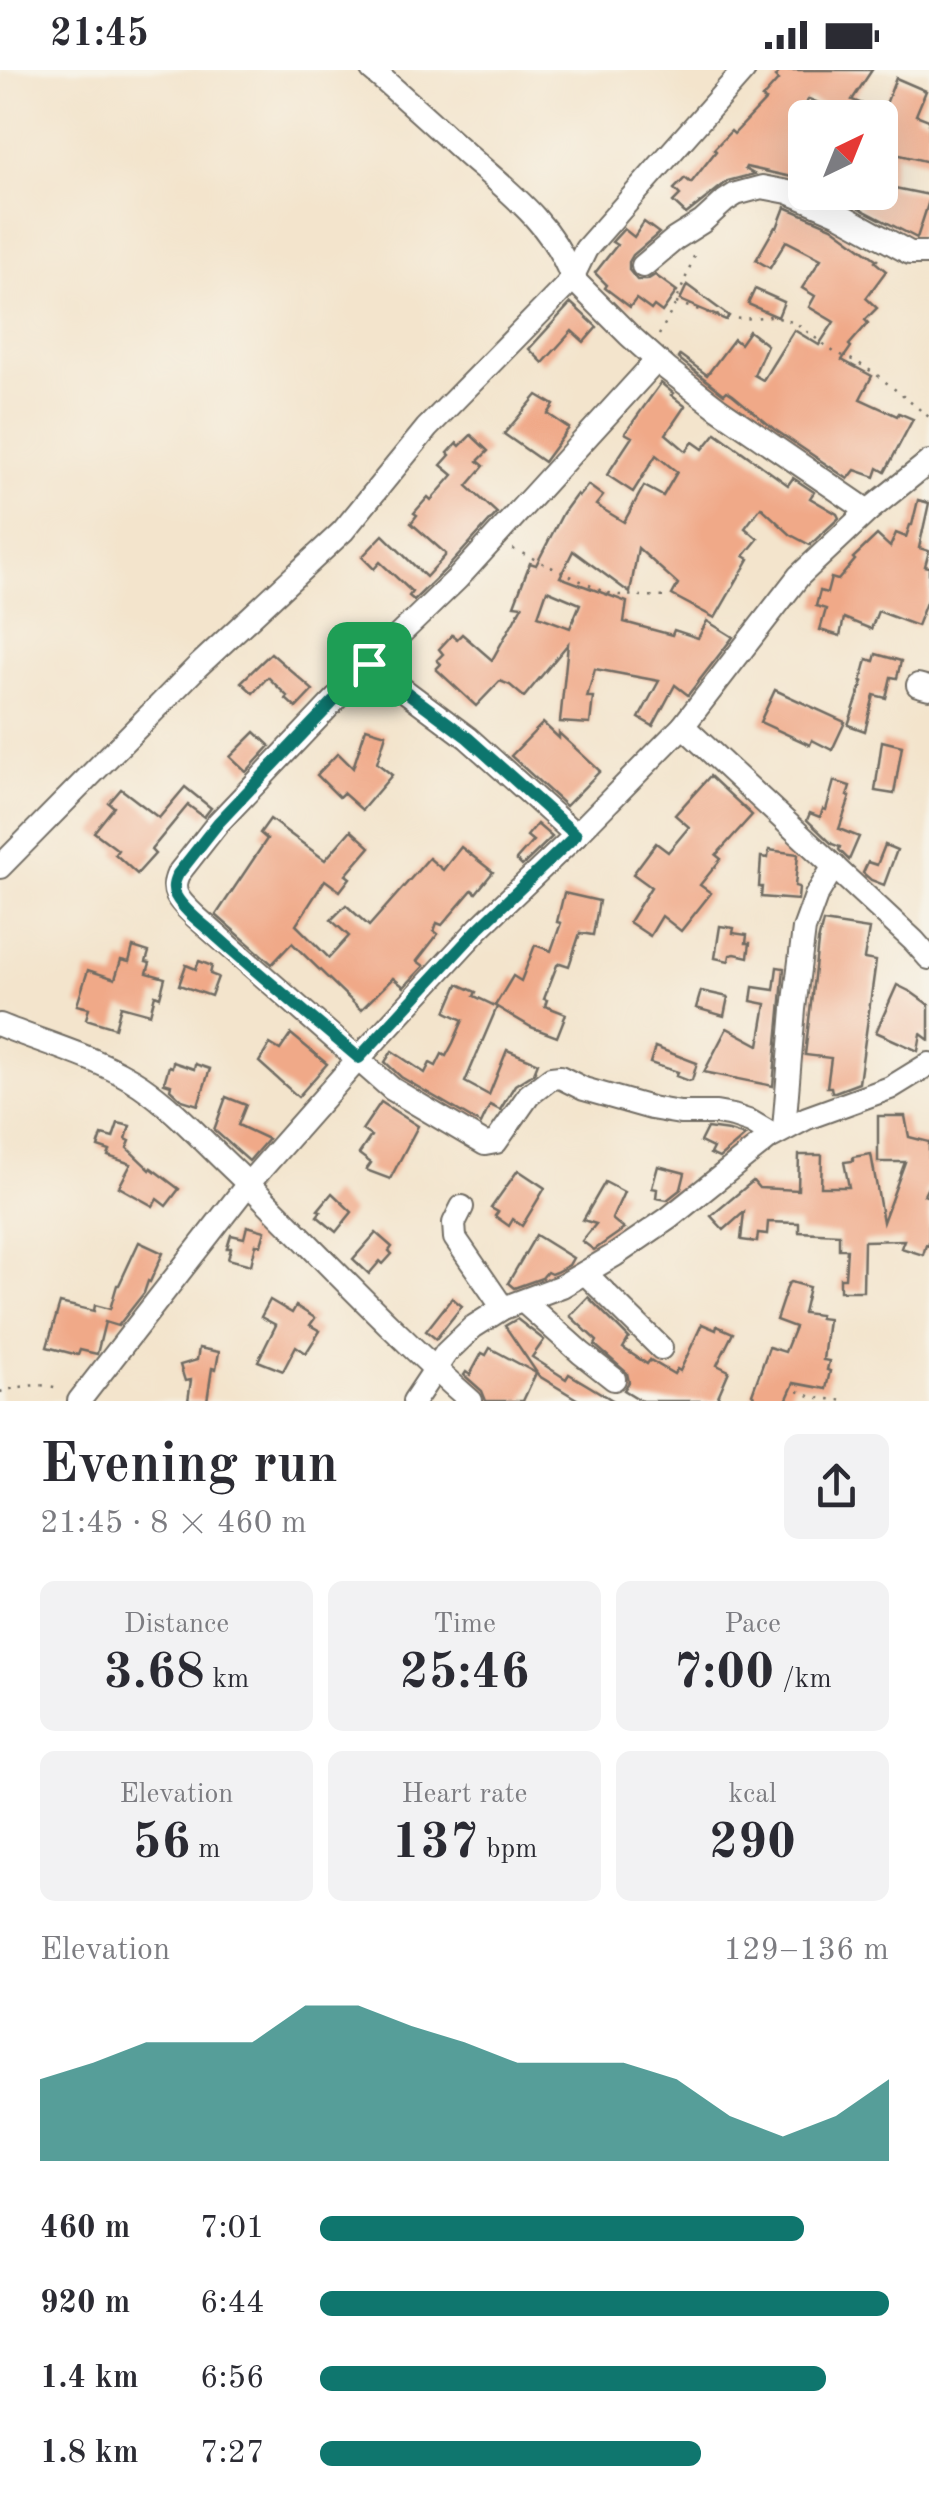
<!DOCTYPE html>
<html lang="en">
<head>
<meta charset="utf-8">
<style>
	:root { --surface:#fff; --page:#f2f2f3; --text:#2b2b33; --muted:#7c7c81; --accent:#0f766e }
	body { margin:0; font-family:"Old Standard TT",serif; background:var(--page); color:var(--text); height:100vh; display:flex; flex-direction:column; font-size:38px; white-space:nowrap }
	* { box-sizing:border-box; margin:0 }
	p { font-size:32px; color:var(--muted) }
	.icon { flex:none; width:55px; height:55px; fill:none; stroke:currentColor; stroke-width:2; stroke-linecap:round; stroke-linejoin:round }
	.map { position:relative; height:1331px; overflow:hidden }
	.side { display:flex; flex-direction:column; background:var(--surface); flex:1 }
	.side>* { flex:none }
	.needle { width:65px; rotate:43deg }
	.controls { position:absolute; left:788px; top:30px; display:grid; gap:20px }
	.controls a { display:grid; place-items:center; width:110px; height:110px; border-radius:15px; background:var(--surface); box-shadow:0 10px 40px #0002; font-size:50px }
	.pin { position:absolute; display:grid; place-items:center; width:85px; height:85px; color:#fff; margin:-42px; border-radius:20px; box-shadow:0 5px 15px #0006 }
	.round { display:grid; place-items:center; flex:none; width:105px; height:105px; border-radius:15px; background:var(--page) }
	.head { display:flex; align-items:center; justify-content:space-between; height:170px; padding:0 40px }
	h1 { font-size:55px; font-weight:600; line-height:75px }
	.stats { display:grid; grid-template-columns:repeat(3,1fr); gap:15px; height:170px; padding:10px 40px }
	.stats div { display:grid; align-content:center; border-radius:15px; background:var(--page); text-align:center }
	.stats b { font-size:50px; font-weight:600 }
	.stats small { font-size:28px; font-weight:400 }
	.stats p { font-size:28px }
	.chart { height:280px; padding:20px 40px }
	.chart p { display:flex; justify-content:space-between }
	.chart svg { width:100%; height:180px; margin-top:10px; fill:var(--accent); opacity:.7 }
	ul { padding:0 40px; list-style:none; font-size:32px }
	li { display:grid; grid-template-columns:160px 120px 1fr; align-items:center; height:75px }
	li i { height:25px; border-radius:12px; background:var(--accent) }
	.status { display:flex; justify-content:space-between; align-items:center; height:70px; padding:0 50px; background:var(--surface); direction:ltr }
	.status svg { height:28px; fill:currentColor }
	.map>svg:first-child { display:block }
	.building { fill:#f0a988; fill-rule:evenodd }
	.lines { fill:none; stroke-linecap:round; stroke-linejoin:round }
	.minor-casing { stroke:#716c63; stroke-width:26 }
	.path { stroke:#716c63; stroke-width:2.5; stroke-dasharray:2.5 8; stroke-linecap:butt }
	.minor { stroke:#fff; stroke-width:22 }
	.route-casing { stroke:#fff; stroke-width:20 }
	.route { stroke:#0f766e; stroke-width:12 }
</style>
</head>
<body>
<div class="status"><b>21:45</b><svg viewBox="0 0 49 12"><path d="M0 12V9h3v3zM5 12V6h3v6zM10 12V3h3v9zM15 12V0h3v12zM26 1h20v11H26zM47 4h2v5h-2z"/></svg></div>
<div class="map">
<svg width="929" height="1331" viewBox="0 0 929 1331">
	<rect width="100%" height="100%" fill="#f7f3e8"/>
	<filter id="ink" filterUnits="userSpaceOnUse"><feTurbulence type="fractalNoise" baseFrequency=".01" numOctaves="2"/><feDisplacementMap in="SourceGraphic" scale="20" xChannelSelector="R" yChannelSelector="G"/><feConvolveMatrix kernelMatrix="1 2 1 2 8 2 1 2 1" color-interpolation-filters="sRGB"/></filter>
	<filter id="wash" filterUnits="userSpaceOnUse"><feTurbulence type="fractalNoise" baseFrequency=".0048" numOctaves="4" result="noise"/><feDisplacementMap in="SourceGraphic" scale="40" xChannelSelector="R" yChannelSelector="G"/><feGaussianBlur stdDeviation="2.25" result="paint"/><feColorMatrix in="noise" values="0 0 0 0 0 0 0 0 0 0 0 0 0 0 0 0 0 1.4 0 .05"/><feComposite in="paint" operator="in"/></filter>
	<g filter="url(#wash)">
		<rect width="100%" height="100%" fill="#f3e4cc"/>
		<g id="blocks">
			<!-- building -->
			<g class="building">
				<path d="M781,0h91l-20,30 31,12 13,-34 30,13 -10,24 13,5v42l-33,-8 -6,33 39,8v6l-12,37 -58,-30 5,-16h16v-74h-25l-46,-19 -17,20 13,11v50l-59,-13 -1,2 9,5 -26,7 -42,33 -13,-12 7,-7 -6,-6 11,-11 6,5 25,-32 -2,-2 17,-18 3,3 32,-34 -4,-2 16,-18 -3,-3z"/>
				<path d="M785,137l47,20 45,33 -2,2 11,9 -20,27 11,10 -12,12 3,3 -19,22 2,2 -9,13 30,16 -12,23 37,17 2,-3 14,6 -28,53 -7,-4 -3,9 -20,-7 -7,9 -74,-50 -41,-34 -6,-4 -3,3 -46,-36 2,-3 27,20 27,-36 6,5 9,-13 18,14 -13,30 9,5 31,-50 25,15 15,-23 -25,-15 6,-11 -13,-8 19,-29 -35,-18 -16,27 -14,-8 19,-33 2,1z"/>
				<path d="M644,152l15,11 -26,22 -4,7v8l8,10h10l8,-5 22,16 -15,21 -8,-6 -3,4 -15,-11 -6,8 -25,-19 2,-3 -12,-12 22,-28 -5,-3 12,-13 10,8z"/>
				<path d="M687,215l42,31 -3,4 -46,-20z"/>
				<path d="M755,219l29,13 -6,15 -30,-13z"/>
				<path d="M571,233l26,24 -13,15 -12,-11 -29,32 -14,-14z"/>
				<path d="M661,313l12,10 -2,2 14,11 -19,28 20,17 7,-9 10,7 13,-16 72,52 5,-7 21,14 -4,6 27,16 2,4 -29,27 -19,-10 -30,-28 -16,21 13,11 -14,17 5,3 -34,59 -43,-23 6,-11 -40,-36 -8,45 -57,-42 -13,26 67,25 -3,20 48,13 2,-5 24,8 9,-17 26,16 -45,58 -13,-10 -22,41 -14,-8 20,-37 -64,-12 -8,28h6l-3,27 -30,-2 8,-78 -44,53 -14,-12 -10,-4 -24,25 -40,-37 5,-5 -4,-4 6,-6 -4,-5 13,-14 5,4 5,-5 30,26 30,-54 -8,-1 16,-42 6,2 27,-52 14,-19 2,2 9,-11 15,11 -7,9 28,17 20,-36 19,10 14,-24 -21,-17 -23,37 -26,-17 25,-38 -7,-4zM547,520l33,14 -10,24 -32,-12z"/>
				<path d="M537,325l17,10 -6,9 21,14 -25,34 -40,-28z"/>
				<path d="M471,365l17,16 -10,10 6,5 -17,20 30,27 -51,56 -32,31 -5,-4 3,-4 -32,-30 -6,7 -12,-12 21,-22 43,42 19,-21v-3l-34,-30 6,-8 -3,-2 14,-16 3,3 22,-25 -12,-10 9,-10 -2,-2 9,-10 3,3z"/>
				<path d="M918,430l11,3 -10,45 10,3 -4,15 4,1v28l-12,31 -39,-15 -7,18 -27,-11 -4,18 -20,-6 6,-21 -10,-3 4,-15 7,2 4,-15 7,2 17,-20 -2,-2 24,-23 13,12 6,-14 10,4 4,-12h2z"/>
				<path d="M271,583l42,37 -17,18 -10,-9 2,-2 -20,-20 -15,16 -12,-11z"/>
				<path d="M876,584l25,7 -4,17 -6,-1 -5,21 -12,-3 -9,36 -17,-6 15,-43h-2l6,-23 7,2z"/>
				<path d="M775,620l70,32 -13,28 -20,-10 -2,5 -50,-23z"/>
				<path d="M543,653l16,15v-5l41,38 -34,35 -55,-50z"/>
				<path d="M366,658l20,6 -9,29 15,12 -30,35 -19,-17 -4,4 -22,-22 21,-22 15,15z"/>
				<path d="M255,662l15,14 -24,26 -16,-15z"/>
				<path d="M882,671l20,5 -8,48 -19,-3z"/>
				<path d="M710,706l42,39 -36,40 5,4 -21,26 11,8 -30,38 -19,-15 -12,20 -21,-14 22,-35 -18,-13 23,-31 12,9 21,-25 -14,-12z"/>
				<path d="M834,711l16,5 -3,10 3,1 -11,32 20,8 -10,23 -10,-10 1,-3 -8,-3 -25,-24 3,-7 10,4 3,-8 3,1z"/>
				<path d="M185,717l26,21 -7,9 -16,-12 -37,45 4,4 -18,20 -22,-20 3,-4 -24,-18 20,-25 -5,-4 12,-14 38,29z"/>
				<path d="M270,749l55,41 26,-30 19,17 -24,28 4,3 -10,13 -15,-11 -29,45 33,33 20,-22 -18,-16 15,-15 23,21 60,-68 14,12 18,-23 32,25 -17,21 -4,-3 -30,35 -5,-2 -3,8 4,3 -21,27 7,5 -20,21 -11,-9 -32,32 -69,-67 -20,21 -56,-49 51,-76 -7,-6z"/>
				<path d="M537,754l15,13 -30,29 -6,-6 17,-19 -6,-5z"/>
				<path d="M885,775l12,5 -13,35 -13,-5 -8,-7 5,-11 9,3z"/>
				<path d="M769,780l29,4 -3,32 4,1 -1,13 -37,-3 1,-10h-3l2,-30 7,1z"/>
				<path d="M564,823l35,8 -6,34 -13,-2 -11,33 -9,-3 -3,2 -13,34 3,1 -2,6 21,8 -9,23 -26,-10 -34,-20 -32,75 24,13 18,-45 31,13 -4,10 -19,12 -15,25 -10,-5 -9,19 -80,-47 -16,-15 7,-11 33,22 5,-10 6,3 6,-12 4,2 7,-13 10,-23 -17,-8 12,-28 18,8 -2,4 21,10 18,-30 8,5 14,-36 16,6 10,-28 -4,-1z"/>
				<path d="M823,852l46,7 -5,30 12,2 -17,122 -24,9h-3l-1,-5h-4l4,-29 -26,-3 13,-113z"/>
				<path d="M720,856l14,2 -1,5 14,2 -1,8h4l-2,14 -13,-3 -5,1 -1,6 -14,-3z"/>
				<path d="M133,877l16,5 -3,10 4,1 -3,10 18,5 -5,19 -5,-2 -5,19 -29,-8 -6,22 -29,-9 3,-11 -12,-3 11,-35 27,9 6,-19 8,2z"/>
				<path d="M199,891l13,5 -2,8 8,3 -7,19 -32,-11 7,-20 10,4z"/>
				<path d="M777,897l7,1 -11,118 -69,-14 23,-44 32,17 7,-41 -15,-3 2,-14 21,3z"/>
				<path d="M897,915l14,7 18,13v35l-8,-6 -3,17 -42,-19z"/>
				<path d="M701,921l27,6 -4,19 -28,-8z"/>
				<path d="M291,964l36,30 -29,33 -39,-35 11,-18 10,6z"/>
				<path d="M655,977l42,16 -5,17 -3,1 -13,-5 2,-4 -28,-9z"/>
				<path d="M173,992l21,7 1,-5 15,5 -12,36 -16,-5 -12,-11 1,-4 -7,-2 5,-17 3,1z"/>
				<path d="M226,1027l20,8 -8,20 30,14 -19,22 -35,-31z"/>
				<path d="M381,1032l37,24 -28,53 -24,-9 5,-7 -12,-9 12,-18 -9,-6z"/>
				<path d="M878,1046h27l4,21 20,5v43l-5,10 5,2v49l-3,-1 -3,10 -22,-7 3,-8 -40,1 -1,50h-23v-13h5l2,-29h-8v-15l-40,-2v-9l-31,-1 -1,12 -9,-1 -1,9 -16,-2 3,-28 -20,18 -13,-14 42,-35 6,7 39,2 1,-35h23l-1,32h28l-5,-25 9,-1v-4l18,-3 12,68 22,-60h-27z"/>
				<path d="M118,1053l12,3 -4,13 4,2 -3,7 23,22 1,-2 28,21 -13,17 -9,-7 -4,7 -34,-19 12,-23 -23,-8 2,-5 -12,-4 4,-12 11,3z"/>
				<path d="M707,1058l22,3 16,5 -26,22 -9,-4 3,-6 -13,-6z"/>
				<path d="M658,1096l27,7 -4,16 -14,11 -11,-2 1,-9 -5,-1z"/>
				<path d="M518,1100l27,18 -23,38 -9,-7 -4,7 -14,-10 3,-4 -7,-4z"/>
				<path d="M605,1112l19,10 -12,27 12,10 -30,21 -12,-9 14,-17 -13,-4z"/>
				<path d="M332,1123l20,19 -16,20 -19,-16 4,-5 -3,-1z"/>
				<path d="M247,1156l18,5 -4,14 -5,-1 -5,21 -23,-6 3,-11h-4l4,-13 13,3z"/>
				<path d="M376,1163l16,14 -3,4 3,3 -9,10 -3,-3 -11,13 -16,-15z"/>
				<path d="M536,1165l37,23 -4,7 -13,7 -5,2 -4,-2 -5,6 -28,10 -6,-5z"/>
				<path d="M139,1172l24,11 -13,29 -2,-1 -4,12 -26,33 -13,-4 -8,32 -17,-4 -2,5 -31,-8 13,-44 34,8 1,-6 15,4 7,-24h2z"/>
				<path d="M791,1212l18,5 -6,26 17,2 -1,3 9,1 -5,41 6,1 -2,9 3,1 -4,18 -32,-6 -8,18h-33l1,-5 -2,-2 17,-47 16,5 10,-25 -19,-7 12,-36z"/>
				<path d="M588,1227l41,41 -6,10 24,16 3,-4 24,14 3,-5 3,2 22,-47 14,6 1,-4 16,7 -16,32 12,6 -13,30h-74l-18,-11 5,-8 -2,-9 -32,-28 2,-4 -27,-25z"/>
				<path d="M452,1228l10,8 -26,33 -10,-8z"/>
				<path d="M270,1230l22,13 4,-7 19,12 -5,7 10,6 -14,22 -10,-7 -13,25 -25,-10 18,-36 -15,-8z"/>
				<path d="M517,1249l27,21 -12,17 34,22 3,-5 45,27h-34l-41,-25 -34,-50z"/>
				<path d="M199,1278l20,4 -3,17 -4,-1 -5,33h-19l3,-21 -6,1 -5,-16 17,-5z"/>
				<path d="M490,1278l46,25 -13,28h-37l-4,-10 -18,-16 2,-3 4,3 12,-22 4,2z"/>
			</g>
		</g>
	</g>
	<g filter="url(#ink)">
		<use href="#blocks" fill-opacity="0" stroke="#716c63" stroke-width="2.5"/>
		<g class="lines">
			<defs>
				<g id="minor">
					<path d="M372,0c32,27 63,56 94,84 42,37 87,70 106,124l57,57 38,34 52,40 149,102"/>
					<path d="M643,196l32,-27 27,-17 23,-21 11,-7 26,-7 26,5 51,22 71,39h19"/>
					<path d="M656,291l-199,218 -88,85 -151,159 -40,51c-9,20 4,29 18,43l196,172 93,55 11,-2 33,-47 22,-17 9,-1 24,12 67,19 29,5h36l17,3 18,6 22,13"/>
					<path d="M369,594l99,74 108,97"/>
					<path d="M918,615l11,3"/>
					<path d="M683,656l231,215 15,17"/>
					<path d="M0,797l197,-200 146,-136 84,-103 137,-140 8,-10 14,-29 158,-179"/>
					<path d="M0,955c46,19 98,32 140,60 35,24 65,58 96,87 78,76 152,157 235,229"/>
					<path d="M784,1059l10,-120 10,-80 12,-33 18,-30"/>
					<path d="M462,1137l-8,16 1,15 48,70"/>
					<path d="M585,1203l76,75"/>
					<path d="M524,1232l57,51 33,26"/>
					<path d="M79,1331l169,-217 111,-126 120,-130 97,-93 107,-109 116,-150 69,-65 61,-49"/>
					<path d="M414,1331l32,-48 27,-26 30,-19 59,-22 53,-31 54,-37 100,-80 38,-20 83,-30 39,-24"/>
				</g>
			</defs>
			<!-- minor casing -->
			<use href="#minor" class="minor-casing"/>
			<!-- path -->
			<g class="path">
				<path d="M676,233l47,14 20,2 28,-3 25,7 38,29 23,10 20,13 52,42"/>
				<path d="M659,265l17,-32 20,-52"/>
				<path d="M513,479l91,43 15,3 49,2"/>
				<path d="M798,1321l14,6 34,4"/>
				<path d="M0,1322c21,-6 40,-10 61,-3"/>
			</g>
			<!-- minor -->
			<use href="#minor" class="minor"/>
		</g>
	</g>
	<g class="lines" filter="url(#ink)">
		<defs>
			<path id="route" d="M369,594l99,74 108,97 -97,93 -120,130c-48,-41 -97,-81 -144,-123 -12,-11 -31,-24 -39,-39 -4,-8 -2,-14 2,-22l40,-51z"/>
		</defs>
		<!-- route casing -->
		<use href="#route" class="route-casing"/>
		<!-- route -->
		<use href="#route" class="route"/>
	</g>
</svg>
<div class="controls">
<a><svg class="needle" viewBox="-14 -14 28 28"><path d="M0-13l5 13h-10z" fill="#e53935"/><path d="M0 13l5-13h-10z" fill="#7c7c81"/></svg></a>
</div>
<div class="pin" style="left:369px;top:594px;background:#1e9e55"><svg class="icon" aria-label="arrive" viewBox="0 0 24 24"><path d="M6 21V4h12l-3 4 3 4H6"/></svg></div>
</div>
<section class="side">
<div class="head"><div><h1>Evening run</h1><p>21:45 · 8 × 460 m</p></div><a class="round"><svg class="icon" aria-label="share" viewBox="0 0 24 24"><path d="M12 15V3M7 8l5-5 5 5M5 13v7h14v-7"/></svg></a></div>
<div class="stats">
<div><p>Distance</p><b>3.68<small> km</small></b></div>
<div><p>Time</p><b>25:46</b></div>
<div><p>Pace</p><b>7:00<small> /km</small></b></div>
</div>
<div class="stats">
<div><p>Elevation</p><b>56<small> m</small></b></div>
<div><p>Heart rate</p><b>137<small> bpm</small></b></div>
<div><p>kcal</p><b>290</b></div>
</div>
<div class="chart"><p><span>Elevation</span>129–136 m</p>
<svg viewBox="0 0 160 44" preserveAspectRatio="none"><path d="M0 44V24L10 20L20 15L30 15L40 15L50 6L60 6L70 11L80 15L90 20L100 20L110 20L120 24L130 33L140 38L150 33L160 24V44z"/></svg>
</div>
<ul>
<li><b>460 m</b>7:01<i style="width:85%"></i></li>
<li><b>920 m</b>6:44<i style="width:100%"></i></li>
<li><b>1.4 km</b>6:56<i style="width:89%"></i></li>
<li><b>1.8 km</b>7:27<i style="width:67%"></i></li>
</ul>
</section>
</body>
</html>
